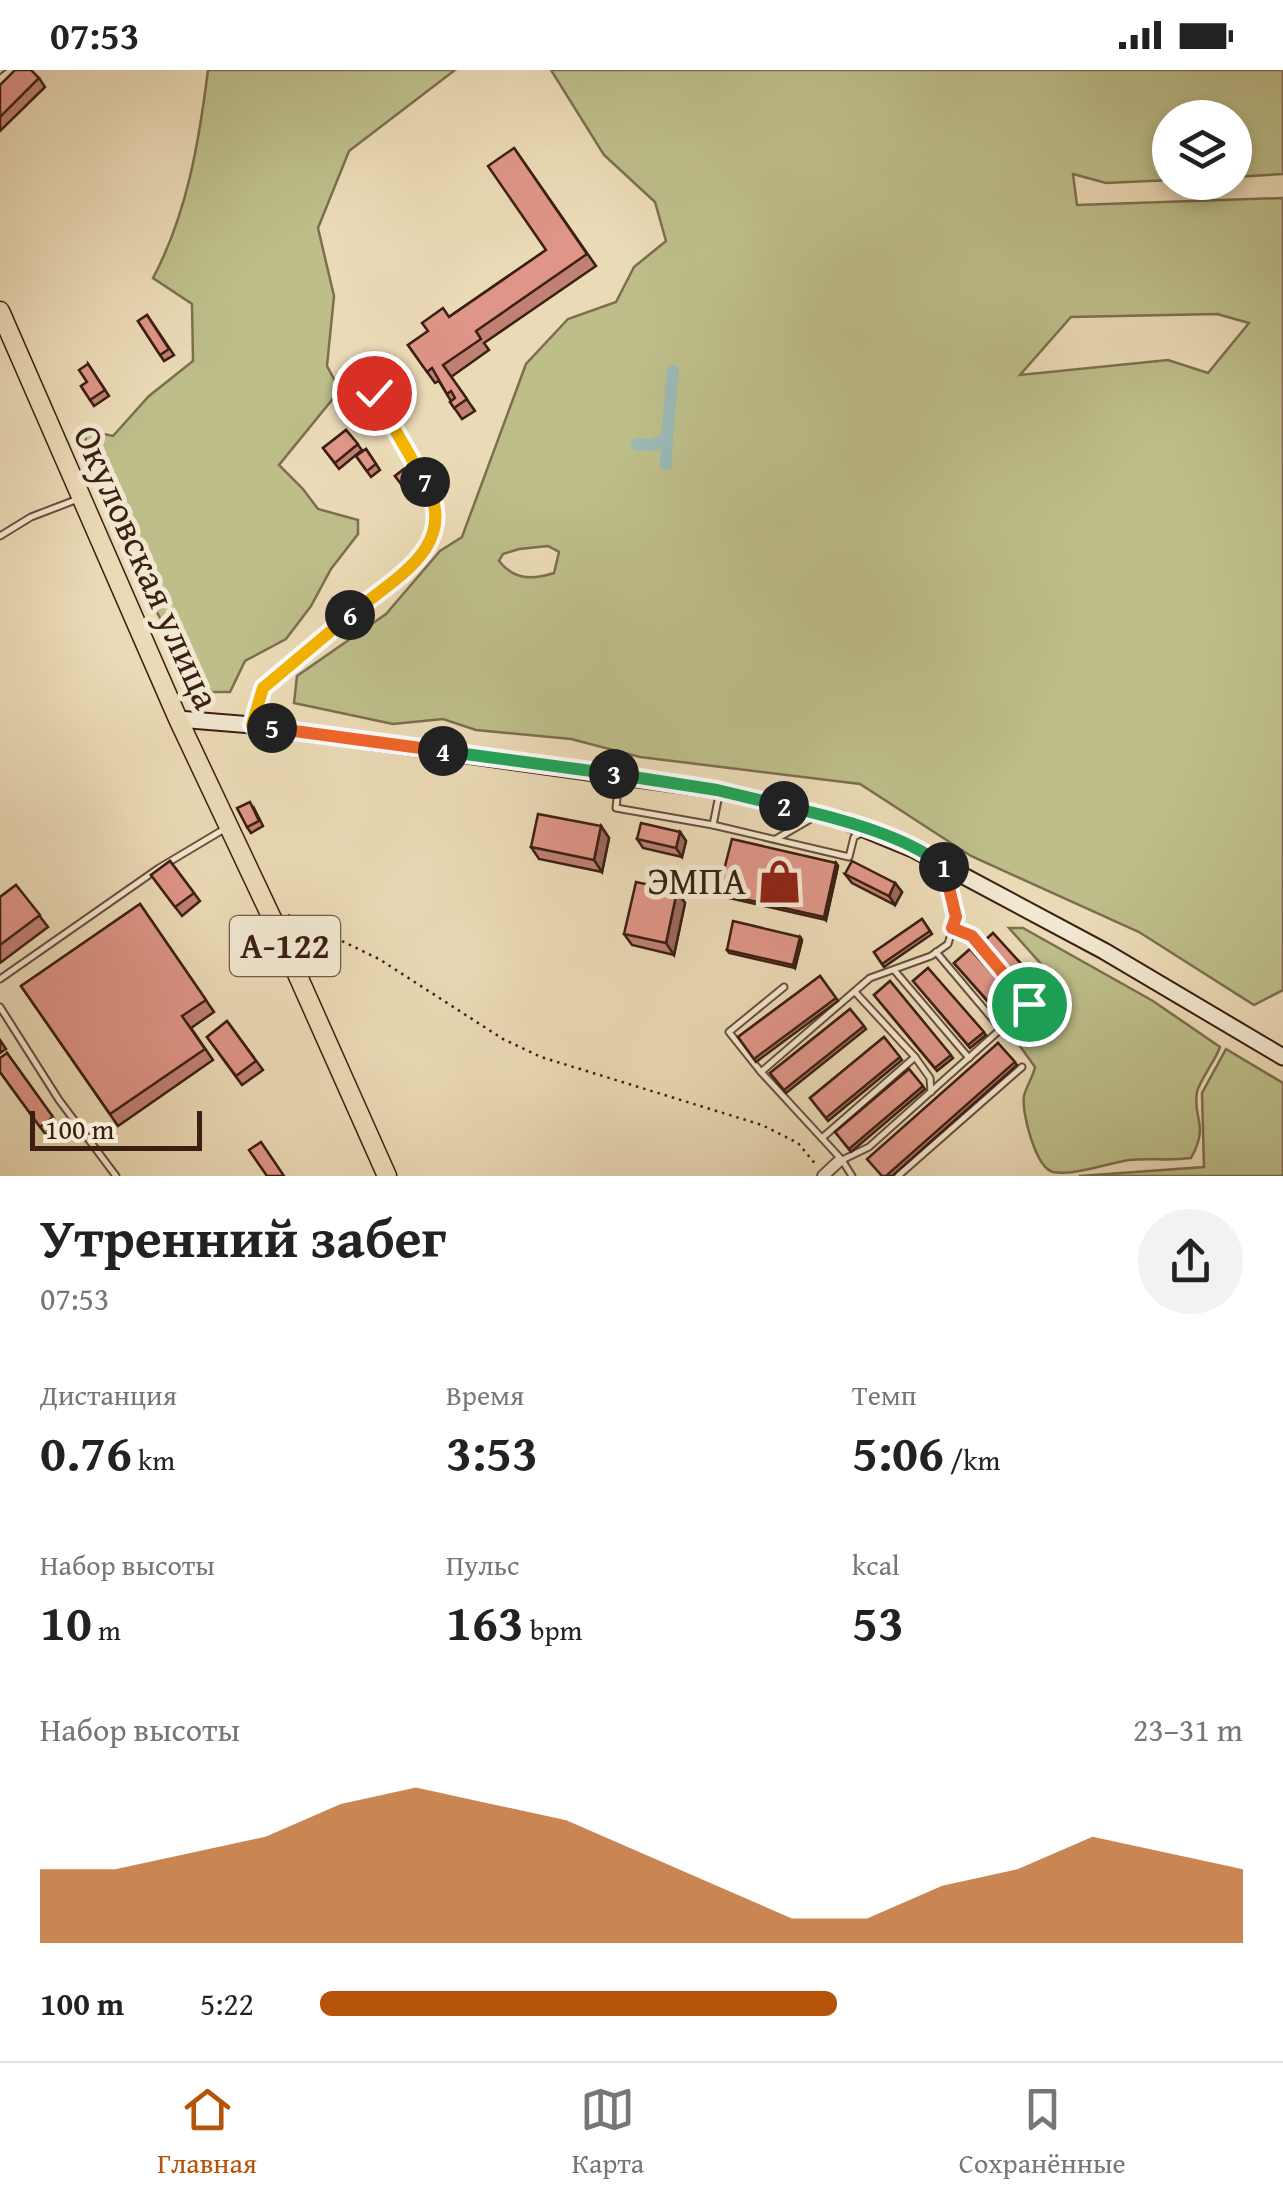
<!DOCTYPE html>
<html lang="ru">
<head>
<meta charset="utf-8">
<style>
	:root { --surface:#fff; --page:#f2f2f2; --text:#222; --muted:#767676; --line:#e0e0e0; --accent:#b45309 }
	body { margin:0; font-family:"Gentium Book Plus",serif; background:var(--page); color:var(--text); height:100vh; display:flex; flex-direction:column; font-size:38px; white-space:nowrap }
	* { box-sizing:border-box; margin:0 }
	p { font-size:32px; color:var(--muted) }
	.icon { flex:none; width:55px; height:55px; fill:none; stroke:currentColor; stroke-width:2; stroke-linecap:round; stroke-linejoin:round }
	.map { position:relative; height:1106px; overflow:hidden }
	.panel { display:flex; flex-direction:column; background:var(--surface); flex:1 }
	.panel>* { flex:none }
	.fabs { position:absolute; left:1152px; top:30px; display:grid; gap:20px }
	.fabs a { display:grid; place-items:center; width:100px; height:100px; border-radius:50%; background:var(--surface); box-shadow:0 5px 15px #0003; font-size:50px }
	.scale { position:absolute; left:30px; bottom:25px; width:172px; box-sizing:border-box; padding-left:10px; border:5px solid #3b1f13; border-top:0; font-size:28px; line-height:35px; white-space:nowrap; color:#3b1f13; -webkit-text-stroke:8px #f2e7d0; paint-order:stroke }
	.pin { position:absolute; display:grid; place-items:center; width:85px; height:85px; color:#fff; margin:-42px; border:5px solid #fff; border-radius:50%; box-shadow:0 2px 10px #0007 }
	.km { position:absolute; width:50px; height:50px; margin:-25px; border-radius:50%; background:#222; color:#fff; font-size:28px; line-height:50px; text-align:center }
	.round { display:grid; place-items:center; flex:none; width:105px; height:105px; border-radius:52px; background:var(--page) }
	.head { display:flex; align-items:center; justify-content:space-between; height:170px; padding:0 40px }
	h1 { font-size:55px; font-weight:700; line-height:75px }
	.figures { display:grid; grid-template-columns:repeat(3,1fr); gap:15px; height:170px; padding:10px 40px }
	.figures div { display:grid; align-content:center }
	.figures b { font-size:50px; font-weight:700 }
	.figures small { font-size:28px; font-weight:400 }
	.figures p { font-size:28px }
	.chart { height:280px; padding:20px 40px }
	.chart p { display:flex; justify-content:space-between }
	.chart svg { width:100%; height:180px; margin-top:10px; fill:var(--accent); opacity:.7 }
	ul { padding:0 40px; list-style:none; font-size:32px }
	li { display:grid; grid-template-columns:160px 120px 1fr; align-items:center; height:75px }
	li i { height:25px; border-radius:12px; background:var(--accent) }
	.status { display:flex; justify-content:space-between; align-items:center; height:70px; padding:0 50px; background:var(--surface); direction:ltr }
	.status svg { height:28px; fill:currentColor }
	.tabs { display:flex; justify-content:space-around; align-items:center; height:140px; border-top:2px solid var(--line); background:var(--surface); font-size:28px; color:var(--muted) }
	.tabs a { display:grid; justify-items:center; gap:5px }
	.tabs .selected { color:var(--accent) }
	.map>svg:first-child { display:block }
	.green { fill:#bdbe8a; stroke:#7c6e4e; stroke-width:2.5; fill-rule:evenodd }
	.lines { fill:none; stroke-linecap:round; stroke-linejoin:round }
	.canal { stroke:#9ab9b5; stroke-width:12 }
	.lane-casing { stroke:#674e3c; stroke-width:9 }
	.street-casing { stroke:#674e3c; stroke-width:14 }
	.secondary-casing { stroke:#3b1f13; stroke-width:19 }
	.primary-casing { stroke:#3b1f13; stroke-width:21 }
	.path { stroke:#3b1f13; stroke-width:2.5; stroke-dasharray:2.5 5; stroke-linecap:butt }
	.lane { stroke:#f2e7d0; stroke-width:5 }
	.street { stroke:#f2e7d0; stroke-width:10 }
	.secondary { stroke:#f2e7d0; stroke-width:15 }
	.primary { stroke:#ebdab6; stroke-width:18 }
	.wall { fill:#c08074; stroke:#3b1f13; stroke-width:2.5 }
	.shaded-wall { fill:#9c685e; stroke:#3b1f13; stroke-width:2.5 }
	.building { fill:#df9587; stroke:#3b1f13; stroke-width:2.5 }
	.split-1-casing { stroke:#fff; stroke-width:20 }
	.split-2-casing { stroke:#fff; stroke-width:20 }
	.split-3-casing { stroke:#fff; stroke-width:20 }
	.split-4-casing { stroke:#fff; stroke-width:20 }
	.split-5-casing { stroke:#fff; stroke-width:20 }
	.split-6-casing { stroke:#fff; stroke-width:20 }
	.split-7-casing { stroke:#fff; stroke-width:20 }
	.split-8-casing { stroke:#fff; stroke-width:20 }
	.split-1 { stroke:#f0652b; stroke-width:12 }
	.split-2 { stroke:#22a559; stroke-width:12 }
	.split-3 { stroke:#22a559; stroke-width:12 }
	.split-4 { stroke:#22a559; stroke-width:12 }
	.split-5 { stroke:#f0652b; stroke-width:12 }
	.split-6 { stroke:#f5b400; stroke-width:12 }
	.split-7 { stroke:#f5b400; stroke-width:12 }
	.split-8 { stroke:#f5b400; stroke-width:12 }
	.labels { text-anchor:middle; stroke-width:10; stroke-linejoin:round; paint-order:stroke }
	.shield { fill:#f2e7d0; stroke:#725b4c; stroke-width:2.5 }
	.shield-label { font-size:35px; font-weight:bold; fill:#3b1f13 }
	.street-label { font-size:38px; fill:#3b1f13; stroke:#f2e7d0 }
	.poi-label { font-size:38px; fill:#3b1f13; stroke:#f2e7d0; text-anchor:end }
</style>
</head>
<body>
<div class="status"><b>07:53</b><svg viewBox="0 0 49 12"><path d="M0 12V9h3v3zM5 12V6h3v6zM10 12V3h3v9zM15 12V0h3v12zM26 1h20v11H26zM47 4h2v5h-2z"/></svg></div>
<div class="map">
<svg width="1283" height="1106" viewBox="0 0 1283 1106">
	<rect width="100%" height="100%" fill="#ebdab6"/>
	<filter id="stains"><feTurbulence type="fractalNoise" baseFrequency=".002" numOctaves="4"/><feColorMatrix values="0 0 0 0 .2 0 0 0 0 .09 0 0 0 0 .02 0 0 0 .5 -.17"/></filter>
	<radialGradient id="worn" r=".72"><stop offset=".6" stop-color="#630" stop-opacity="0"/><stop offset="1" stop-color="#630" stop-opacity=".3"/></radialGradient>
	<!-- green -->
	<g class="green">
		<path d="M208,0h247l-106,81 -31,77 16,68 -7,70 13,24 -61,75 24,24 15,20 40,11v14l-27,35 -20,37 -25,33 -41,22 -15,31h-29l-47,-85 -27,-89 -41,-74 -1,-14 28,6 36,-40 44,-35 -1,-57 -39,-26c34,-64 46,-136 55,-208z"/>
		<path d="M551,0h732v104l-48,3v-59h-65v62l-64,3 -33,-9 4,31 206,-7v792l-29,15 -115,-73 -168,-76 -111,-72 -220,-27 -69,-18 -95,-9 -33,-11 -50,5 -99,-21 3,-27 89,-62 54,-63 22,-14 64,-173 42,-45 48,-17 18,-35 32,-26 -11,-39 -51,-47zM1217,244l32,9 -41,50 -40,-13 -148,15 51,-58zM548,476l11,6 -5,21c-22,7 -40,7 -55,-12l4,-7 16,-5z"/>
		<path d="M1009,858h14l130,73 67,46c-5,14 -20,33 -23,45 -5,26 13,32 -6,66 -21,3 -41,0 -62,2 -20,3 -56,16 -76,12 -17,-4 -32,-60 -29,-76 2,-9 9,-19 11,-29l-18,-25 6,-15 42,-36z"/>
		<path d="M1226,979l57,34v93h-204l125,-9 -2,-74z"/>
	</g>
	<g class="lines">
		<!-- canal -->
		<g class="canal">
			<path d="M637,374l17,1 13,-7 6,-67"/>
			<path d="M666,394l1,-26"/>
		</g>
		<defs>
			<g id="lane">
				<path d="M0,466l31,-19 47,-18"/>
				<path d="M252,652l11,-34 164,-137 10,-24 -4,-31 -59,-103"/>
				<path d="M619,708l-3,30 97,17 6,-30"/>
				<path d="M713,755l136,32 5,-20 9,-5"/>
				<path d="M776,769l38,-22"/>
				<path d="M952,858l20,8 57,68"/>
				<path d="M936,882l65,77"/>
				<path d="M894,900l75,88"/>
				<path d="M0,909l159,-111 67,-40"/>
				<path d="M0,937l59,93 57,76"/>
				<path d="M915,987l15,21 1,14"/>
				<path d="M761,1002l-32,-40 55,-45"/>
				<path d="M822,1068l93,-81 -60,-65"/>
				<path d="M840,1091l29,-14 172,-154"/>
				<path d="M852,1106l-10,-16 -81,-88 109,-94 61,-22 17,-12 8,-27 -11,-44"/>
				<path d="M898,1106l124,-109"/>
			</g>
			<g id="street">
				<path d="M0,12l15,-12"/>
				<path d="M823,1106l15,-14"/>
			</g>
			<path id="secondary" d="M178,649l74,6 465,65 125,30 73,30 189,101 179,106"/>
			<path id="primary" d="M0,241l178,408 99,210 110,247"/>
		</defs>
		<!-- lane casing -->
		<use href="#lane" class="lane-casing"/>
		<!-- street casing -->
		<use href="#street" class="street-casing"/>
		<!-- secondary casing -->
		<use href="#secondary" class="secondary-casing"/>
		<!-- primary casing -->
		<use href="#primary" class="primary-casing"/>
		<!-- path -->
		<path class="path" d="M288,845l91,44 124,80 38,18 221,68 36,18 19,23"/>
		<!-- lane -->
		<use href="#lane" class="lane"/>
		<!-- street -->
		<use href="#street" class="street"/>
		<!-- secondary -->
		<use href="#secondary" class="secondary"/>
		<!-- primary -->
		<use href="#primary" class="primary"/>
	</g>
	<!-- wall -->
	<g class="wall">
		<path d="M39,8l6,9 -45,44v-46z"/>
		<path d="M514,78l82,118 -112,77 5,7 -38,27 24,34 -13,8 -12,-17 1,-1 -12,-20 -4,2 -27,-38 138,-95z"/>
		<path d="M147,245l27,40 -10,6 -26,-40z"/>
		<path d="M88,294l21,32 -15,10 -13,-20 6,-4z"/>
		<path d="M346,360l16,20 -23,19 -16,-21z"/>
		<path d="M366,379l14,21 -9,7 -15,-21z"/>
		<path d="M404,399l9,12 -9,7 -9,-12z"/>
		<path d="M254,738l9,18 -12,7 -4,-6z"/>
		<path d="M601,756l8,12 -7,34 -63,-13 -8,-12z"/>
		<path d="M680,762l6,9 -4,16 -39,-9 -6,-9z"/>
		<path d="M170,791l30,40 -18,15 -31,-41z"/>
		<path d="M836,793l2,3 -12,54 -106,-24 -2,-3z"/>
		<path d="M845,804l50,9 7,9 -7,13 -43,-22z"/>
		<path d="M16,815l32,42 -48,36v-66z"/>
		<path d="M677,821l8,12 -11,52 -42,-10 -8,-11z"/>
		<path d="M140,834l74,108 -23,16 22,32 -95,66 -97,-140z"/>
		<path d="M922,849l10,15 -48,33 -10,-15z"/>
		<path d="M993,863l45,50 -11,10 -45,-50z"/>
		<path d="M800,867l2,3 -7,28 -66,-15 -2,-3z"/>
		<path d="M970,879l50,57 -16,14 -50,-57z"/>
		<path d="M928,898l58,67 -16,13 -57,-67z"/>
		<path d="M820,906l18,25 -82,61 -18,-25z"/>
		<path d="M890,911l63,77 -16,13 -63,-76z"/>
		<path d="M850,939l16,20 -80,64 -16,-20z"/>
		<path d="M227,951l36,49 -21,15 -35,-48z"/>
		<path d="M884,967l18,23 -74,61 -18,-23z"/>
		<path d="M0,970l6,9 -6,4z"/>
		<path d="M998,973l19,22 -125,111h-11z"/>
		<path d="M7,983l52,73 -13,9 -46,-63z"/>
		<path d="M909,999l16,20 -74,63 -16,-20z"/>
	</g>
	<!-- shaded-wall -->
	<g class="shaded-wall">
		<path d="M601,756l8,12 -7,34 -8,-12z"/>
		<path d="M680,762l6,9 -4,16 -6,-9z"/>
		<path d="M836,793l2,3 -12,54 -2,-3z"/>
		<path d="M895,813l7,9 -7,13 -6,-9z"/>
		<path d="M677,821l8,12 -11,52 -8,-12z"/>
		<path d="M800,867l2,3 -7,28 -2,-3z"/>
	</g>
	<!-- building -->
	<g class="building">
		<path d="M15,0h16l8,8 -39,39v-32z"/>
		<path d="M514,78l73,106 -111,77 5,8 -38,26 24,34 -13,9 -4,-6 5,-4 -4,-7 -4,3 -15,-26 -5,4 -19,-27 20,-14 -6,-8 21,-15 6,9 97,-67 -58,-84z"/>
		<path d="M147,245l22,34 -9,6 -22,-34z"/>
		<path d="M88,294l17,26 -15,10 -9,-14 6,-4 -8,-12z"/>
		<path d="M346,360l12,14 -23,19 -12,-15z"/>
		<path d="M366,379l10,15 -9,7 -11,-15z"/>
		<path d="M404,399l7,9 -9,7 -7,-9z"/>
		<path d="M250,732l9,19 -12,6 -10,-19z"/>
		<path d="M538,744l63,12 -7,34 -63,-13z"/>
		<path d="M641,753l39,9 -4,16 -39,-9z"/>
		<path d="M732,769l104,24 -12,54 -106,-24z"/>
		<path d="M170,791l24,32 -19,14 -24,-32z"/>
		<path d="M852,791l43,22 -6,13 -44,-22z"/>
		<path d="M636,812l41,9 -11,52 -42,-9z"/>
		<path d="M16,815l24,30 -40,30v-48z"/>
		<path d="M140,834l66,96 -24,16 23,33 -95,65 -89,-128z"/>
		<path d="M922,849l8,12 -48,33 -8,-12z"/>
		<path d="M733,851l67,16 -7,28 -66,-15z"/>
		<path d="M993,863l43,47 -11,10 -43,-47z"/>
		<path d="M970,879l48,54 -16,14 -48,-54z"/>
		<path d="M928,898l56,64 -16,13 -55,-64z"/>
		<path d="M820,906l16,22 -82,61 -16,-22z"/>
		<path d="M890,911l61,74 -16,13 -61,-73z"/>
		<path d="M850,939l14,17 -80,64 -14,-17z"/>
		<path d="M227,951l29,40 -20,15 -29,-39z"/>
		<path d="M884,967l16,20 -74,61 -16,-20z"/>
		<path d="M998,973l17,19 -129,114h-4l-15,-17z"/>
		<path d="M7,983l46,64 -13,10 -40,-55v-14z"/>
		<path d="M909,999l14,17 -74,63 -14,-17z"/>
		<path d="M261,1072l23,34h-17l-18,-26z"/>
	</g>
	<g class="lines">
		<defs>
			<path id="split-1" d="M944,797l12,50 -4,11 20,8 57,68"/>
			<path id="split-2" d="M784,736c46,10 125,30 160,61"/>
			<path id="split-3" d="M614,704l103,16 67,16"/>
			<path id="split-4" d="M443,681l171,23"/>
			<path id="split-5" d="M272,658l171,23"/>
			<path id="split-6" d="M272,658l-20,-3 11,-37 87,-73"/>
			<path id="split-7" d="M350,545c43,-36 112,-69 75,-133"/>
			<path id="split-8" d="M374,323l51,89"/>
		</defs>
		<!-- split-1 casing -->
		<use href="#split-1" class="split-1-casing"/>
		<!-- split-2 casing -->
		<use href="#split-2" class="split-2-casing"/>
		<!-- split-3 casing -->
		<use href="#split-3" class="split-3-casing"/>
		<!-- split-4 casing -->
		<use href="#split-4" class="split-4-casing"/>
		<!-- split-5 casing -->
		<use href="#split-5" class="split-5-casing"/>
		<!-- split-6 casing -->
		<use href="#split-6" class="split-6-casing"/>
		<!-- split-7 casing -->
		<use href="#split-7" class="split-7-casing"/>
		<!-- split-8 casing -->
		<use href="#split-8" class="split-8-casing"/>
		<!-- split-1 -->
		<use href="#split-1" class="split-1"/>
		<!-- split-2 -->
		<use href="#split-2" class="split-2"/>
		<!-- split-3 -->
		<use href="#split-3" class="split-3"/>
		<!-- split-4 -->
		<use href="#split-4" class="split-4"/>
		<!-- split-5 -->
		<use href="#split-5" class="split-5"/>
		<!-- split-6 -->
		<use href="#split-6" class="split-6"/>
		<!-- split-7 -->
		<use href="#split-7" class="split-7"/>
		<!-- split-8 -->
		<use href="#split-8" class="split-8"/>
	</g>
	<!-- icons -->
	<defs>
		<symbol id="shop-bare" viewBox="-9 -9 18 18"><path d="M-5-2.5h2.3a2.7 3.5 0 0 1 5.4 0H5L5.5 6h-11ZM-1.5-2.5h3a1.5 2.3 0 0 0-3 0Z" fill="#8f2418" stroke="#f2e7d0" stroke-width="2.5" paint-order="stroke"/></symbol>
	</defs>
	<g fill-rule="evenodd">
		<use href="#shop-bare" x="748" y="780" width="63" height="63"/>
	</g>
	<g class="labels">
		<!-- shield labels -->
		<rect class="shield" x="230" y="846" width="110" height="60" rx="8"/>
		<g class="shield-label">
			<text x="285" y="888">А-122</text>
		</g>
		<!-- street labels -->
		<g class="street-label">
			<text transform="translate(147 497) rotate(66)" y="13">Окуловская улица</text>
		</g>
		<!-- poi labels -->
		<g class="poi-label">
			<text x="746" y="824">ЭМПА</text>
		</g>
	</g>
	<rect width="100%" height="100%" filter="url(#stains)"/>
	<rect width="100%" height="100%" fill="url(#worn)"/>
</svg>
<div class="fabs">
<a><svg class="icon" aria-label="layers" viewBox="0 0 24 24"><path d="M12 4l9 5-9 5-9-5zM3 14l9 5 9-5"/></svg></a>
</div>
<div class="scale">100 m</div>
<div class="pin" style="left:1029px;top:934px;background:#1e9e55"><svg class="icon" aria-label="arrive" viewBox="0 0 24 24"><path d="M6 21V4h12l-3 4 3 4H6"/></svg></div>
<div class="pin" style="left:374px;top:323px;background:#d93025"><svg class="icon" aria-label="check" viewBox="0 0 24 24"><path d="M5 12l5 5 9-10"/></svg></div>
<b class="km" style="left:944px;top:797px">1</b>
<b class="km" style="left:784px;top:736px">2</b>
<b class="km" style="left:614px;top:704px">3</b>
<b class="km" style="left:443px;top:681px">4</b>
<b class="km" style="left:272px;top:658px">5</b>
<b class="km" style="left:350px;top:545px">6</b>
<b class="km" style="left:425px;top:412px">7</b>
</div>
<section class="panel">
<div class="head"><div><h1>Утренний забег</h1><p>07:53</p></div><a class="round"><svg class="icon" aria-label="share" viewBox="0 0 24 24"><path d="M12 15V3M7 8l5-5 5 5M5 13v7h14v-7"/></svg></a></div>
<div class="figures">
<div><p>Дистанция</p><b>0.76<small> km</small></b></div>
<div><p>Время</p><b>3:53</b></div>
<div><p>Темп</p><b>5:06<small> /km</small></b></div>
</div>
<div class="figures">
<div><p>Набор высоты</p><b>10<small> m</small></b></div>
<div><p>Пульс</p><b>163<small> bpm</small></b></div>
<div><p>kcal</p><b>53</b></div>
</div>
<div class="chart"><p><span>Набор высоты</span>23–31 m</p>
<svg viewBox="0 0 160 44" preserveAspectRatio="none"><path d="M0 44V26L10 26L20 22L30 18L40 10L50 6L60 10L70 14L80 22L90 30L100 38L110 38L120 30L130 26L140 18L150 22L160 26V44z"/></svg>
</div>
<ul>
<li><b>100 m</b>5:22<i style="width:56%"></i></li>
</ul>
</section>
<nav class="tabs">
<a class="selected"><svg class="icon" aria-label="home" viewBox="0 0 24 24"><path d="M3 11l9-7 9 7M6 9v11h12V9"/></svg>Главная</a>
<a><svg class="icon" aria-label="map" viewBox="0 0 24 24"><path d="M3 6l6-2 6 2 6-2v14l-6 2-6-2-6 2zM9 4v14M15 6v14"/></svg>Карта</a>
<a><svg class="icon" aria-label="saved" viewBox="0 0 24 24"><path d="M7 4h10v16l-5-4-5 4z"/></svg>Сохранённые</a>
</nav>
</body>
</html>
